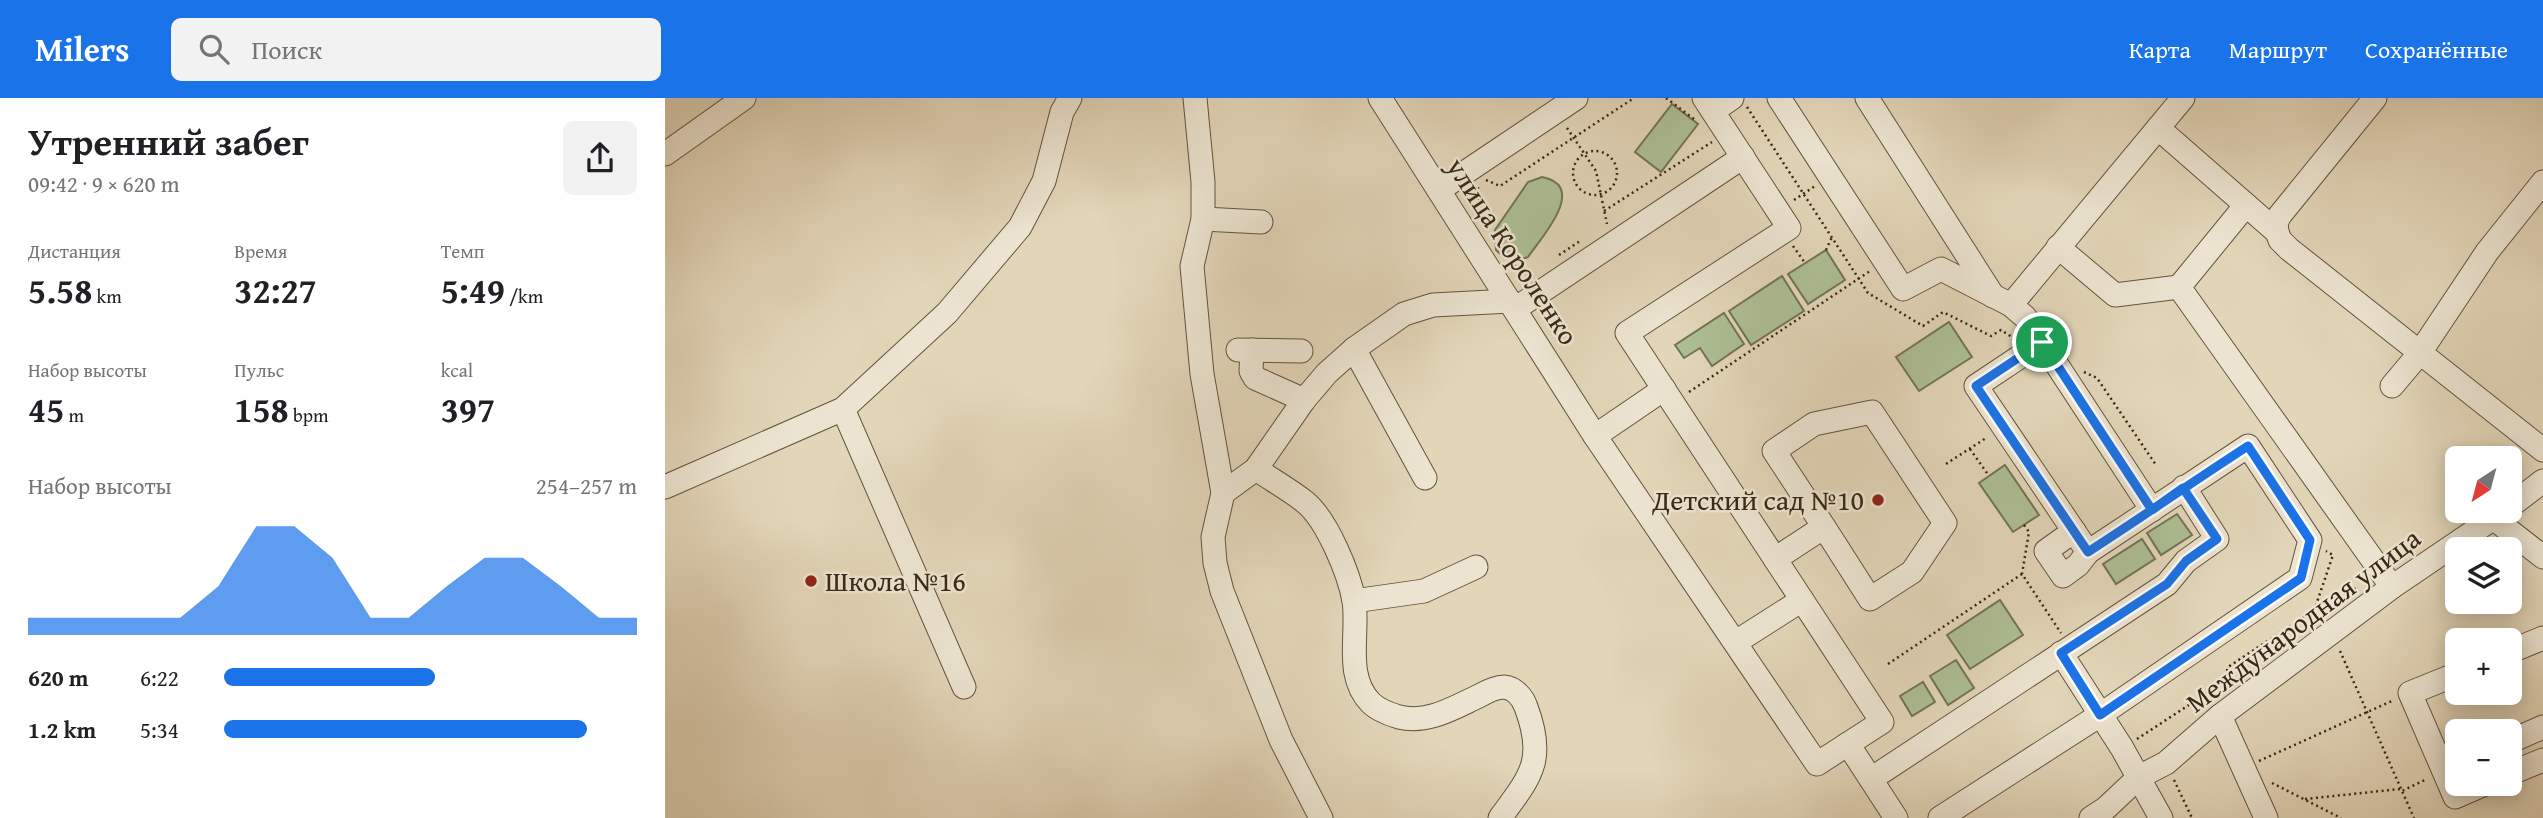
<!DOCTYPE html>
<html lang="ru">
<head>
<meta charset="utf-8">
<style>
	:root { --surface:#fff; --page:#f2f2f2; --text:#202124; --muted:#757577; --accent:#1a73e8 }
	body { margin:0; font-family:"Gentium Book Plus",serif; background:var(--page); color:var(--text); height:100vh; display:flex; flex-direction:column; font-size:26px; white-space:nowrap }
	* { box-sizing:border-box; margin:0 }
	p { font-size:23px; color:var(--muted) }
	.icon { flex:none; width:38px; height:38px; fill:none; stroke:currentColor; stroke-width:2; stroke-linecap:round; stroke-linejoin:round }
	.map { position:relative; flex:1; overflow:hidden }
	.panel { display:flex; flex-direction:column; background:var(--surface); width:665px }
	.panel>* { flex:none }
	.needle { width:46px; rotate:216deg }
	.buttons { position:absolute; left:1780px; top:348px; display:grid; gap:14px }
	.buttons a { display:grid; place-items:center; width:77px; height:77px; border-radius:10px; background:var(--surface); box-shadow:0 4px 18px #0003; font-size:35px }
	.pin { position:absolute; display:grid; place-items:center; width:60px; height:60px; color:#fff; margin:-30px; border:4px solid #fff; border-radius:50%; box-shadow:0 2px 7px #0007 }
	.round { display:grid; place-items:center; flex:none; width:74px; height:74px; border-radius:10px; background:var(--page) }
	.summary { display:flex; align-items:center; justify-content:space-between; height:119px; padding:0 28px }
	h1 { font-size:38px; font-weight:600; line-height:52px }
	.stats { display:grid; grid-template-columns:repeat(3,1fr); gap:10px; height:119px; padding:7px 28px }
	.stats div { display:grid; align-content:center }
	.stats b { font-size:35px; font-weight:600 }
	.stats small { font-size:19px; font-weight:400 }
	.stats p { font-size:19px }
	.chart { height:196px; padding:14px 28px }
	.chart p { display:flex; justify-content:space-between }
	.chart svg { width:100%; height:126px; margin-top:7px; fill:var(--accent); opacity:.7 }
	ul { padding:0 28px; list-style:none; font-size:23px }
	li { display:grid; grid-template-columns:112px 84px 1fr; align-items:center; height:52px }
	li i { height:18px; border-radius:9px; background:var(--accent) }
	header { display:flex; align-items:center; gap:42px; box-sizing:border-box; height:98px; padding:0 35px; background:var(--accent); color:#fff }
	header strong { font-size:33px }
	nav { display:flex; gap:38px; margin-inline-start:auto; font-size:24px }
	.search { width:490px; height:63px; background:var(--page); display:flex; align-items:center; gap:18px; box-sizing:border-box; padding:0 24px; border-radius:10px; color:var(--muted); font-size:26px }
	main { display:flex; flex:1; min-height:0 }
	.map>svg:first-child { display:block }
	.green { fill:#adbe94; stroke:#727455; stroke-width:2 }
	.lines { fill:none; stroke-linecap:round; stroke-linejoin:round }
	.minor-casing { stroke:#62543e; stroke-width:25 }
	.path { stroke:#382916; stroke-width:2.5; stroke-dasharray:2 3.5; stroke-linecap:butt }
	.minor { stroke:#ece4d1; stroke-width:23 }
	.route-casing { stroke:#fff; stroke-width:14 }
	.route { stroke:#1a73e8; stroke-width:9 }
	.poi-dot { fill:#8f2418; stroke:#ece4d1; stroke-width:2.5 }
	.labels { text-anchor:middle; stroke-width:5; stroke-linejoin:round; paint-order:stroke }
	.street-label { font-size:28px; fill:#382916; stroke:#ece4d1 }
	.poi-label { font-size:28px; fill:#382916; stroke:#ece4d1; text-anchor:end }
</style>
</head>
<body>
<header>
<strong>Milers</strong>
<div class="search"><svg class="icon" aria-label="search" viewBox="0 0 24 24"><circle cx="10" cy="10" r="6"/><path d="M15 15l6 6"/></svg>Поиск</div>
<nav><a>Карта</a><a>Маршрут</a><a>Сохранённые</a></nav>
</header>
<main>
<section class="panel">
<div class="summary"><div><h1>Утренний забег</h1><p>09:42 · 9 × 620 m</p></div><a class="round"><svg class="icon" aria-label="share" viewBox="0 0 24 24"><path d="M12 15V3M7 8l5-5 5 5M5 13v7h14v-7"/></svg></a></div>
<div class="stats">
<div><p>Дистанция</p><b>5.58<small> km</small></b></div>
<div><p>Время</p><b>32:27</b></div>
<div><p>Темп</p><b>5:49<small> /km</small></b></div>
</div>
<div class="stats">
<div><p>Набор высоты</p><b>45<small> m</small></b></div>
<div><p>Пульс</p><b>158<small> bpm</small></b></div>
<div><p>kcal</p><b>397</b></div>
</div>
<div class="chart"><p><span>Набор высоты</span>254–257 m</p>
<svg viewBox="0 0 160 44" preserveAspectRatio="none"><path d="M0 44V38L10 38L20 38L30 38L40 38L50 27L60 6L70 6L80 17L90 38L100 38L110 27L120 17L130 17L140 27L150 38L160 38V44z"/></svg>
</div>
<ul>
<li><b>620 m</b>6:22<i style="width:51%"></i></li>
<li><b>1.2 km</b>5:34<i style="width:88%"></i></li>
</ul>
</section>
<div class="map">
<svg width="1878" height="720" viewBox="0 0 1878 720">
	<rect width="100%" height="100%" fill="#e2d5b8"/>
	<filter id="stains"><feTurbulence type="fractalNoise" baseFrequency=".00286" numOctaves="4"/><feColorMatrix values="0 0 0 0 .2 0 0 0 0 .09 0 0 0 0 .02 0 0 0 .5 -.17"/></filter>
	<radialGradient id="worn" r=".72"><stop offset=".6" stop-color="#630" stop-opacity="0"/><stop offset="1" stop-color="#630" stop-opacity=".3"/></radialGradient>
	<!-- green -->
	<g class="green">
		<path d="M1007,6l26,20 -37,48 -26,-20z"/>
		<path d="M877,79c47,9 -1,61 -14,80 -13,5 -22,3 -32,-7l-1,-20 33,-48z"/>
		<path d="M1161,152l19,30 -37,24 -20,-30z"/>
		<path d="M1117,178l22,35 -53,34 -22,-34z"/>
		<path d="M1059,215l20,31 -32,22 -12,-18 -16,10 -9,-13z"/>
		<path d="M1284,224l23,35 -53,34 -23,-34z"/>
		<path d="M1340,367l34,50 -26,17 -34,-49z"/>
		<path d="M1512,416l15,21 -31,20 -14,-22z"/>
		<path d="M1477,441l13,20 -39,25 -13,-20z"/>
		<path d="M1335,502l23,35 -53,34 -23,-34z"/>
		<path d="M1291,562l18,28 -26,17 -18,-29z"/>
		<path d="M1258,584l12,20 -23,14 -12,-20z"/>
	</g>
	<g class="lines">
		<defs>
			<g id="minor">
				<path d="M530,0l8,84v37l-11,47 10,108 21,119 -10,44 2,26 7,28 59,149 40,78"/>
				<path d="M715,0l215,338 222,328 65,-42 -255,-389 162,-105 -85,-130"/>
				<path d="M1114,0l124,191 38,-20 70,36 14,12 17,25 -66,44 112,166 160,-106 62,94 -10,38 -200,137 -160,103"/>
				<path d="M1202,0l126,198"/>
				<path d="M1048,13l19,-13"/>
				<path d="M1493,30l119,104 3,8 9,9 254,201"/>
				<path d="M0,56l79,-56"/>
				<path d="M774,92l137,-92"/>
				<path d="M1581,107l-67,82 213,300"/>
				<path d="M538,121l58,3"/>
				<path d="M1612,134l-1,-9 4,-8 95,-117"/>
				<path d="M1393,149l57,48 64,-8"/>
				<path d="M1346,207l172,-207"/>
				<path d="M850,211l228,-152"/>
				<path d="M1377,244l110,168"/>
				<path d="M689,251l71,129"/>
				<path d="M573,252l63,1"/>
				<path d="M587,252l-1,21 4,7 49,22"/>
				<path d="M1727,288l27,-32 68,-102 56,-70"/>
				<path d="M178,311l121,278"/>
				<path d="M930,338l69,-47"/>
				<path d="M591,371c16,11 34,21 49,33 22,18 44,71 49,99 5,33 -10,75 17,102 7,7 18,11 28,14 29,7 54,-9 80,-21 7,-4 17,-9 25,-9 11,1 19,11 22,20 20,53 5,69 -26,111"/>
				<path d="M0,389l178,-78 104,-96 73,-86 24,-46 18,-69 8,-14"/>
				<path d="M558,395l33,-24 48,-69 23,-27 27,-24 50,-35 29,-9 77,-4"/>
				<path d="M1844,409l34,-26"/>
				<path d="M1828,420l50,39"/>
				<path d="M1409,433l-28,20 17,25 15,-11 10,-13"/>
				<path d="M1110,461l49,-32 46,72 42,-27 33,-49 -73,-111 -58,12 -40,27 50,76"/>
				<path d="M689,503l70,-10 52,-24"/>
				<path d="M1071,544l66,-42"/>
				<path d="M1844,554l34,-14"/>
				<path d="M1396,555l61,95 39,70"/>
				<path d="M1792,576l-47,19 45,104 30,-13"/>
				<path d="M1555,618l46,102"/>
				<path d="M1844,644l34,-15"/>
				<path d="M1183,646l48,74"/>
				<path d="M1844,676l34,-14"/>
				<path d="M1206,681l296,-195 19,-23 31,-22 -33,-52"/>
				<path d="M1426,720l14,-9 34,-32 27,-14 54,-47 172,-129 112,-76"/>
			</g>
		</defs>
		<!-- minor casing -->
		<use href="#minor" class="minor-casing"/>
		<!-- path -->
		<g class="path">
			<path d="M1001,0l28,21"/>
			<path d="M1082,9l121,186 55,33 20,-14 48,24 10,-6 14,9"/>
			<path d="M902,30l29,43 11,53"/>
			<circle cx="930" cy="75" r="22"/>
			<path d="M821,82l14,6 134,-88"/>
			<path d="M813,89v28"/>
			<path d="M1129,102l21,-14"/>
			<path d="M939,113l108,-69"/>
			<path d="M1128,148l12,17"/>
			<path d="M1161,152l6,-13"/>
			<path d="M894,157l21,-14"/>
			<path d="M844,164l20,14"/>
			<path d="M1419,274l13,6 59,87"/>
			<path d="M1024,294l181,-121"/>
			<path d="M1305,351l19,27"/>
			<path d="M1281,366l40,-26"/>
			<path d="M1359,427l5,7 -7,42 39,59"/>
			<path d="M1649,513l19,-56 -7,-4"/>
			<path d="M1675,553l74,167"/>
			<path d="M1223,566l134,-90"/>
			<path d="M1472,641l87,-57 4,-15 122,-80 8,3"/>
			<path d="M1594,663l135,-61"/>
			<path d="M1509,682l18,38"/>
			<path d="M1607,685l69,35"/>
			<path d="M1640,701l95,-10 2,2 25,-12"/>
		</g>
		<!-- minor -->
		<use href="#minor" class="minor"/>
	</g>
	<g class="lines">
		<defs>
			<path id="route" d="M1377,244l110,168 31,-22 34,51 -31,22 -19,23 -106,69 39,62 201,-137 9,-38 -62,-94c-54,35 -106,71 -160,106l-112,-166 66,-44"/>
		</defs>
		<!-- route casing -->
		<use href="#route" class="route-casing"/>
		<!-- route -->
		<use href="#route" class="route"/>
	</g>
	<!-- markers -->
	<g class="poi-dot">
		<circle cx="1213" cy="402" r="7"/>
		<circle cx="146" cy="483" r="7"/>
	</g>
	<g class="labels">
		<!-- street labels -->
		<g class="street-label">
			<text transform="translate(848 153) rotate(57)" y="10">улица Короленко</text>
			<text transform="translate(1638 522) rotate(-37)" y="10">Международная улица</text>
		</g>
		<!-- poi labels -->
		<g class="poi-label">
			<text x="1199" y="412">Детский сад №10</text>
			<text x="160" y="493" text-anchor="start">Школа №16</text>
		</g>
	</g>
	<rect width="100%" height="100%" filter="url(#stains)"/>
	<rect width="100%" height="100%" fill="url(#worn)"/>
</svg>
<div class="buttons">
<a><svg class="needle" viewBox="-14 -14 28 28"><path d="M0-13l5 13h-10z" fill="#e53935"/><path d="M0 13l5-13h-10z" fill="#757577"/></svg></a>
<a><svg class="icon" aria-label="layers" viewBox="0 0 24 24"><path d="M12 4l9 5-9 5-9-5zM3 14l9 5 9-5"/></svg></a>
<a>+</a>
<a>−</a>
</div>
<div class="pin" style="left:1377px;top:244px;background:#1e9e55"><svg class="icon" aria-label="arrive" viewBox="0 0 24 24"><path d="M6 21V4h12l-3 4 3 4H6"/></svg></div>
</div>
</main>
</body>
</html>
